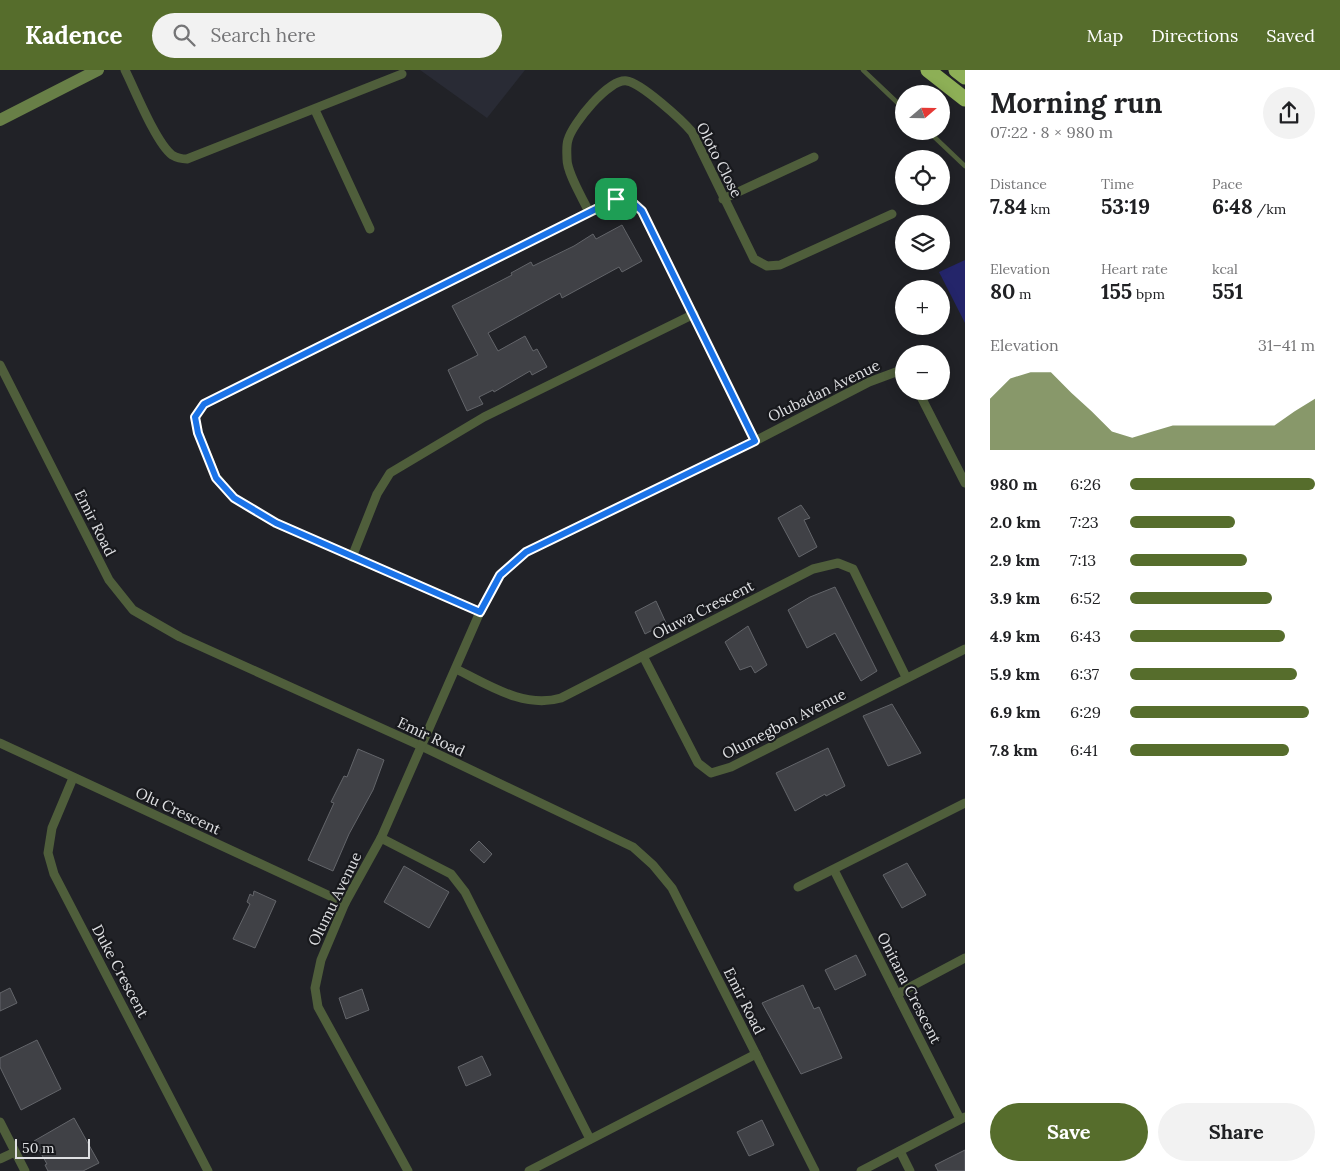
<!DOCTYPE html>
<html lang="en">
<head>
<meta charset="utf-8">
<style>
	:root { --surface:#fff; --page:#f2f2f2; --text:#202124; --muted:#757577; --accent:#566d2c }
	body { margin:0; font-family:Lora,serif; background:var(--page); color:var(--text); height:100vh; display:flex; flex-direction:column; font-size:19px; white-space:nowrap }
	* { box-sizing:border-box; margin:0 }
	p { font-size:16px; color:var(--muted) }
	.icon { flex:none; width:28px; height:28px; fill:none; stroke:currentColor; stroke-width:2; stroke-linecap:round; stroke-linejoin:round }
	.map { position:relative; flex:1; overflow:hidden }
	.drawer { display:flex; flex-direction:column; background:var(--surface); width:375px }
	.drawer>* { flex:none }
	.needle { width:32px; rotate:70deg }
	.tools { position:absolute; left:895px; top:15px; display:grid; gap:10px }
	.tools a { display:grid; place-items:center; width:55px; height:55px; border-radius:50%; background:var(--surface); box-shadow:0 2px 12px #0003; font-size:25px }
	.scale { position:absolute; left:15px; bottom:12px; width:75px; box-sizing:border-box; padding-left:5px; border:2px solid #dfe0e3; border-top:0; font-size:14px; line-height:18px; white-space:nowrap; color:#dfe0e3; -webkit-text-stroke:4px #18191d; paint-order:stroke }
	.pin { position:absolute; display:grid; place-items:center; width:42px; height:42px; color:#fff; margin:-21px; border-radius:10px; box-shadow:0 2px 8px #0006 }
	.round { display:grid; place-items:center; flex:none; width:52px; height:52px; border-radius:26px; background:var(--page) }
	.head { display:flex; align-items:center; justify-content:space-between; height:85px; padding:0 25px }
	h1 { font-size:28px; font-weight:700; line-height:38px }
	.metrics { display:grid; grid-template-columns:repeat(3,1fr); gap:8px; height:85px; padding:5px 25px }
	.metrics div { display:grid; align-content:center }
	.metrics b { font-size:21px; font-weight:700 }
	.metrics small { font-size:14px; font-weight:400 }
	.metrics p { font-size:14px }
	.chart { height:140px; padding:10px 25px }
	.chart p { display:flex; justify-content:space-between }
	.chart svg { width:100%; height:90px; margin-top:5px; fill:var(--accent); opacity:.7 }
	.cta { display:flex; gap:10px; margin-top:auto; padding:10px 25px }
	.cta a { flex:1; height:58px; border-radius:30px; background:var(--accent); color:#fff; font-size:20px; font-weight:700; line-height:58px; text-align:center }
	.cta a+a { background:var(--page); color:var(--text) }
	ul { padding:0 25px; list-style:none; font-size:16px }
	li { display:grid; grid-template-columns:80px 60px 1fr; align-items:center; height:38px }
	li i { height:12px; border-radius:6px; background:var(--accent) }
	header { display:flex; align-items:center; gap:30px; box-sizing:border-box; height:70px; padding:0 25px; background:var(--accent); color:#fff }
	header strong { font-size:24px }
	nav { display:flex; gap:28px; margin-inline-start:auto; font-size:18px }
	.search { width:350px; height:45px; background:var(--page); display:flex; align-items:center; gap:12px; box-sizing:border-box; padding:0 18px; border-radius:28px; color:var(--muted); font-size:19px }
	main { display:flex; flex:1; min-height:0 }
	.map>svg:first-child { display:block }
	.built { fill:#292b35 }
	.green { fill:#24256a }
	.building { fill:#404146; stroke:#63656a }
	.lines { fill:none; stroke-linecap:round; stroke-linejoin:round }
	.lane { stroke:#4f5e3b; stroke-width:4.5 }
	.street { stroke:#4f5e3b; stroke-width:9 }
	.secondary { stroke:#687f47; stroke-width:12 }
	.highway { stroke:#8daf56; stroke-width:15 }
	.route-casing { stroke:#fff; stroke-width:10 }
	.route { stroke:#1a73e8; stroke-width:6 }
	.labels { text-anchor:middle; stroke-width:4.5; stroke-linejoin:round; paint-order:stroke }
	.street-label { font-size:15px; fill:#dfe0e3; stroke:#18191d }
</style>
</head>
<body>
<header>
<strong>Kadence</strong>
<div class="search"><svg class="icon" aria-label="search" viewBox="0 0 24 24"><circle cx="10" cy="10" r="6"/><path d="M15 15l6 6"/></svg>Search here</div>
<nav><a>Map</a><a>Directions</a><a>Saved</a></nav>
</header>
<main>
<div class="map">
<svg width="965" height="1101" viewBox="0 0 965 1101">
	<rect width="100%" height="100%" fill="#212227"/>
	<!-- built -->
	<path class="built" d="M420,0h105l-38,48z"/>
	<!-- green -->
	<path class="green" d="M965,190v63l-26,-51z"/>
	<!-- building -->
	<g class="building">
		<path d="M622,155l20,36 -20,11 -3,-5 -57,31 -2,-5 -72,40 10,18 27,-15 8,15 4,-2 10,18 -15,8 -2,-4 -36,21 -1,-2 -14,7 4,7 -16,7 -19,-41 30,-15 -26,-49 60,-31 -1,-2 20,-11 2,4 41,-20 19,-12 3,5z"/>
		<path d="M801,435l9,13 -6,2 13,27 -18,10 -21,-39z"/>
		<path d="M835,517l42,84 -16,10 -26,-48 -28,15 -19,-38 22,-13z"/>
		<path d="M656,531l10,22 -21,11 -10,-22z"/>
		<path d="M748,556l19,39 -12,8 -4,-7 -11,4 -15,-28z"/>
		<path d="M892,634l29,49 -33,13 -25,-50z"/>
		<path d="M828,678l17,38 -19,10 -1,-2 -30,17 -19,-38z"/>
		<path d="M358,679l26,11 -11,30 -24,44 -16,37 -25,-11 26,-57 -3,-1 13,-26 3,1z"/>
		<path d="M479,771l13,13 -8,9 -14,-13z"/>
		<path d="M907,793l19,32 -24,13 -19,-33z"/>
		<path d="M404,796l45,26 -20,36 -45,-26z"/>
		<path d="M254,821l22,10 -21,47 -22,-9 17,-35 -3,-2 3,-8 3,2z"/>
		<path d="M856,885l10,20 -31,15 -10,-20z"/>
		<path d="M803,915l11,24 5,-2 23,51 -41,16 -39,-71z"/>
		<path d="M10,918l7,15 -17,8v-18z"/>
		<path d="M362,919l7,21 -23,9 -7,-21z"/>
		<path d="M37,970l24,49 -40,21 -21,-43v-9z"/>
		<path d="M482,986l9,19 -25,11 -8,-19z"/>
		<path d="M74,1048l25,45 -16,8h-35l-3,-6 2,-1 -13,-23z"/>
		<path d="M762,1050l12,25 -25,11 -12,-24z"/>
		<path d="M965,1080v21h-27l-3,-6z"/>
	</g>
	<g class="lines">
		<!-- lane -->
		<g class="lane">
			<path d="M863,0l41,39"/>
			<path d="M928,61l37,35"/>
		</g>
		<!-- street -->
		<g class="street">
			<path d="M125,0c10,20 31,73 47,85 5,3 9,4 15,4l215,-85"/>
			<path d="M315,40l55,119"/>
			<path d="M723,129l91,-42"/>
			<path d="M589,142c-6,-13 -22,-39 -22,-53 0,-5 -1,-13 1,-19 4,-16 41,-62 59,-59 14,2 55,39 65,51l62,127 13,7 13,-1 112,-51"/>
			<path d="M0,295l109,215 24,30 47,27 241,109 212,101 20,18 19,23 143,283"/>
			<path d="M918,321l47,92"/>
			<path d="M352,487l25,-63 13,-21 94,-56 210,-103"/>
			<path d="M480,542l-204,-89 -42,-25 -18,-21 -18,-44 -3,-16 9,-13 412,-205c12,-1 17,4 26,12l113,230"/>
			<path d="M643,586l55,107 13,10 20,-6 234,-118"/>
			<path d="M456,599c33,16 68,40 105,29l252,-129 25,-6 15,6 53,108"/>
			<path d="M0,673l345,160"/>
			<path d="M73,708l-21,50 -4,25 6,21 154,297"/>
			<path d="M381,768l70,36 14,18 125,247"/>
			<path d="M834,800l126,249"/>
			<path d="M798,817l167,-84"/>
			<path d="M897,924l68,-36"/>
			<path d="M0,1052l25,49"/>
			<path d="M900,1081l10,20"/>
			<path d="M0,1089l15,-7"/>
			<path d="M408,1101l-90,-164 -3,-19 6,-28 24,-57 36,-65 99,-226 20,-37 26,-23 229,-111 114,-59 27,-10 8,3"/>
			<path d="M529,1101l227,-117"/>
			<path d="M861,1101l104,-54"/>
		</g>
		<!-- secondary -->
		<path class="secondary" d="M0,50l98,-50"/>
		<!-- highway -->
		<g class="highway">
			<path d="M928,0l37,29"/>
			<path d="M956,0l9,7"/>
		</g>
	</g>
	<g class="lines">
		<defs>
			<path id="route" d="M624,128l8,4 10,9 113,230 -229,111 -26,23 -20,37 -204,-89 -42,-25 -18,-20 -18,-45 -3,-16 9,-13 412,-205z"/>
		</defs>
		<!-- route casing -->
		<use href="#route" class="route-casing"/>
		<!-- route -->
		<use href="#route" class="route"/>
	</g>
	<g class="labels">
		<!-- street labels -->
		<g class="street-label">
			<text transform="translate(719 90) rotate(63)" y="5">Oloto Close</text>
			<text transform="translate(824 321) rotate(-26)" y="5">Olubadan Avenue</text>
			<text transform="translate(95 453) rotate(63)" y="5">Emir Road</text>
			<text transform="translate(703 540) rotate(-27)" y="5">Oluwa Crescent</text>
			<text transform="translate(784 654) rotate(-27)" y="5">Olumegbon Avenue</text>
			<text transform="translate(431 667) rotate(25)" y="5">Emir Road</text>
			<text transform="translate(178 741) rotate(25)" y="5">Olu Crescent</text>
			<text transform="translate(335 829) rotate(-64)" y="5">Olumu Avenue</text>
			<text transform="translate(120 901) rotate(62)" y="5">Duke Crescent</text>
			<text transform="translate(909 918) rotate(63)" y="5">Onitana Crescent</text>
			<text transform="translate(744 931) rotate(63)" y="5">Emir Road</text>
		</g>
	</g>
</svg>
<div class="tools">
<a><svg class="needle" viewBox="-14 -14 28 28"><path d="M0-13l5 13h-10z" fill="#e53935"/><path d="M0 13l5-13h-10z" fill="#757577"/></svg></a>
<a><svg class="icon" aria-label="locate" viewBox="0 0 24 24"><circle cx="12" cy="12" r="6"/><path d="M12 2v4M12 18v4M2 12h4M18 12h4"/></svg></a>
<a><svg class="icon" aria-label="layers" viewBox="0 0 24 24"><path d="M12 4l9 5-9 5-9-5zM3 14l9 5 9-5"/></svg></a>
<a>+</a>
<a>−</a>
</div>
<div class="scale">50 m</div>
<div class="pin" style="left:616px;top:129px;background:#1e9e55"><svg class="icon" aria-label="arrive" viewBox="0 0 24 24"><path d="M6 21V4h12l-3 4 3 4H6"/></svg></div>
</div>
<section class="drawer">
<div class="head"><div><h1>Morning run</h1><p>07:22 · 8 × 980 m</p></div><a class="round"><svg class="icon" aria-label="share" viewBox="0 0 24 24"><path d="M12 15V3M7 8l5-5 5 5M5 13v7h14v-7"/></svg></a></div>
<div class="metrics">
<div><p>Distance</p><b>7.84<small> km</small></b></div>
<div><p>Time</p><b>53:19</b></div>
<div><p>Pace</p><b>6:48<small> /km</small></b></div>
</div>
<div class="metrics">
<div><p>Elevation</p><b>80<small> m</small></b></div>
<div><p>Heart rate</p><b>155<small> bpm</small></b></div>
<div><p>kcal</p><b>551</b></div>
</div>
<div class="chart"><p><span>Elevation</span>31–41 m</p>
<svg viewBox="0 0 160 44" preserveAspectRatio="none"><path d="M0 44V19L10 9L20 6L30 6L40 16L50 25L60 35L70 38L80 35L90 32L100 32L110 32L120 32L130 32L140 32L150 25L160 19V44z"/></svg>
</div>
<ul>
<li><b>980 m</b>6:26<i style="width:100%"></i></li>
<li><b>2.0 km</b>7:23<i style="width:57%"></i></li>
<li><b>2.9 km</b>7:13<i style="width:63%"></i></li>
<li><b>3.9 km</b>6:52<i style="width:77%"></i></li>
<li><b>4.9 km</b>6:43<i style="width:84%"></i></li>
<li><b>5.9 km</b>6:37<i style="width:90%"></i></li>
<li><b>6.9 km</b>6:29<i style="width:97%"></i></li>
<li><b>7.8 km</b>6:41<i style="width:86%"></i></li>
</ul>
<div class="cta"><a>Save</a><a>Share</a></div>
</section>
</main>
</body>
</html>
